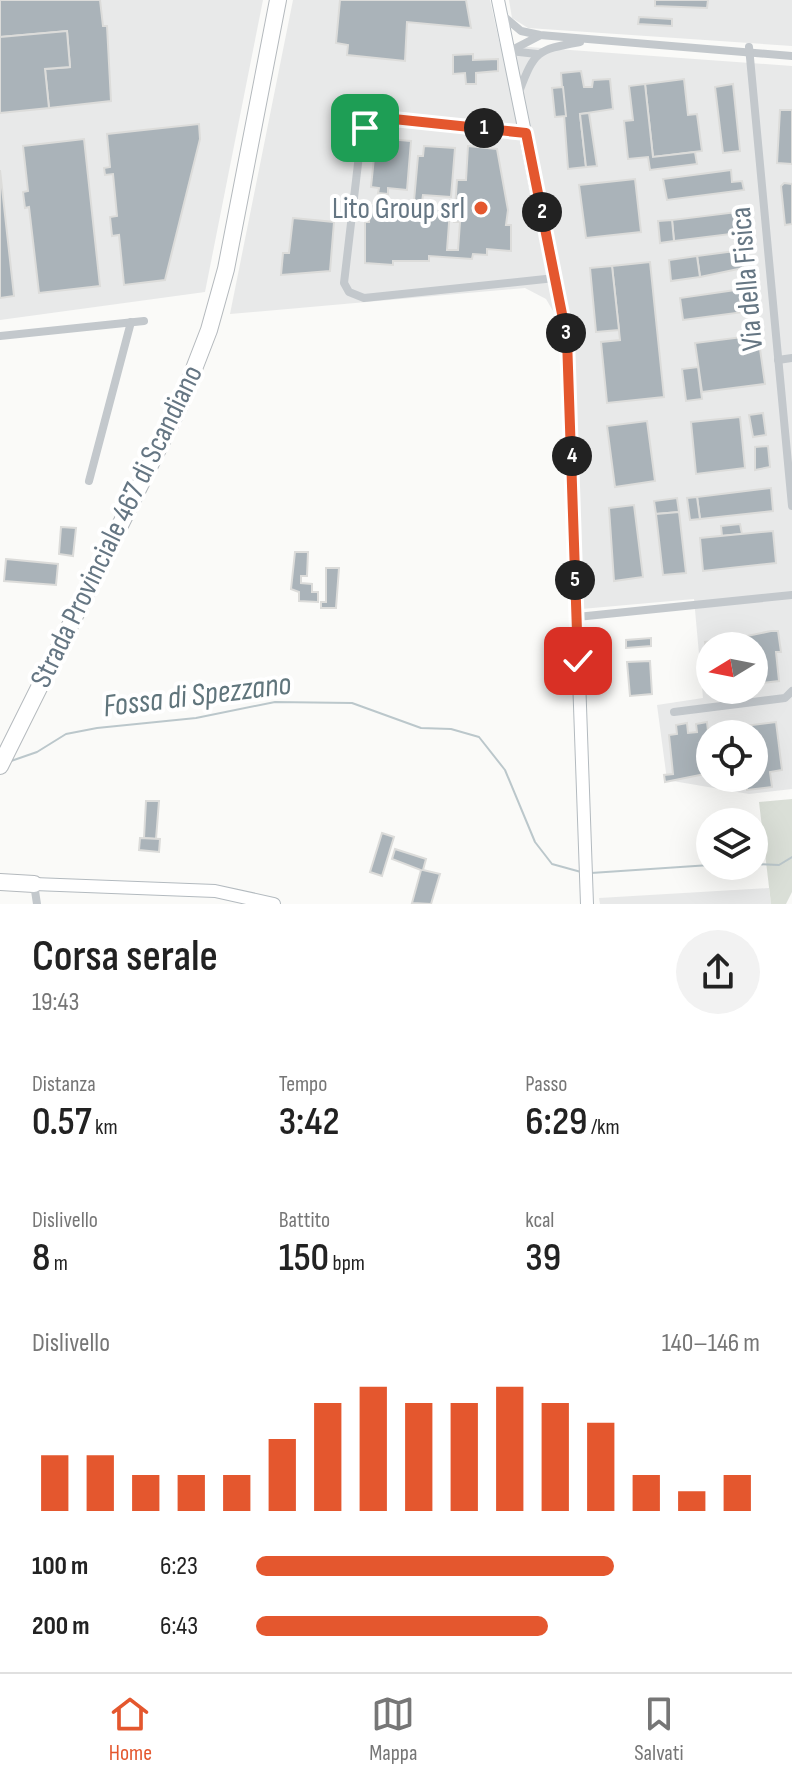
<!DOCTYPE html>
<html lang="it">
<head>
<meta charset="utf-8">
<style>
	:root { --surface:#fff; --page:#f2f2f2; --text:#222; --muted:#767676; --line:#e0e0e0; --accent:#e4572e }
	body { margin:0; font-family:"Sofia Sans Condensed",sans-serif; background:var(--page); color:var(--text); height:100vh; display:flex; flex-direction:column; font-size:30px; white-space:nowrap }
	* { box-sizing:border-box; margin:0 }
	p { font-size:26px; color:var(--muted) }
	.icon { flex:none; width:44px; height:44px; fill:none; stroke:currentColor; stroke-width:2; stroke-linecap:round; stroke-linejoin:round }
	.map { position:relative; height:904px; overflow:hidden }
	.sheet { display:flex; flex-direction:column; background:var(--surface); flex:1 }
	.sheet>* { flex:none }
	.needle { width:52px; rotate:260deg }
	.tools { position:absolute; left:696px; top:632px; display:grid; gap:16px }
	.tools a { display:grid; place-items:center; width:72px; height:72px; border-radius:50%; background:var(--surface); box-shadow:0 8px 32px #0002; font-size:40px }
	.pin { position:absolute; display:grid; place-items:center; width:68px; height:68px; color:#fff; margin:-34px; border-radius:16px; box-shadow:0 4px 12px #0006 }
	.km { position:absolute; width:40px; height:40px; margin:-20px; border-radius:50%; background:#222; color:#fff; font-size:22px; line-height:40px; text-align:center }
	.round { display:grid; place-items:center; flex:none; width:84px; height:84px; border-radius:42px; background:var(--page) }
	.summary { display:flex; align-items:center; justify-content:space-between; height:136px; padding:0 32px }
	h1 { font-size:44px; font-weight:600; line-height:60px }
	.metrics { display:grid; grid-template-columns:repeat(3,1fr); gap:12px; height:136px; padding:8px 32px }
	.metrics div { display:grid; align-content:center }
	.metrics b { font-size:40px; font-weight:600 }
	.metrics small { font-size:22px; font-weight:400 }
	.metrics p { font-size:22px }
	.chart { height:224px; padding:16px 32px }
	.chart p { display:flex; justify-content:space-between }
	.chart svg { width:100%; height:144px; margin-top:8px; stroke:var(--accent); stroke-width:6 }
	ul { padding:0 32px; list-style:none; font-size:26px }
	li { display:grid; grid-template-columns:128px 96px 1fr; align-items:center; height:60px }
	li i { height:20px; border-radius:10px; background:var(--accent) }
	.menu { display:flex; justify-content:space-around; align-items:center; height:112px; border-top:2px solid var(--line); background:var(--surface); font-size:22px; color:var(--muted) }
	.menu a { display:grid; justify-items:center; gap:4px }
	.menu .on { color:var(--accent) }
	.map>svg:first-child { display:block }
	.built { fill:#e8e9e9; fill-rule:evenodd }
	.green { fill:#dadfd7 }
	.lines { fill:none; stroke-linecap:round; stroke-linejoin:round }
	.stream { stroke:#bbc7cb; stroke-width:2 }
	.building { fill:#aab3b9; stroke:#dcdcda; stroke-width:2 }
	.secondary-casing { stroke:#b3babf; stroke-width:14 }
	.highway-casing { stroke:#b4b9bd; stroke-width:18 }
	.street { stroke:#c3c8cc; stroke-width:8 }
	.secondary { stroke:#fff; stroke-width:12 }
	.highway { stroke:#fff; stroke-width:16 }
	.route-casing { stroke:#fff; stroke-width:16 }
	.route { stroke:#e4572e; stroke-width:10 }
	.poi-dot { fill:#e4572e; stroke:#fff; stroke-width:3 }
	.labels { text-anchor:middle; stroke-width:8; stroke-linejoin:round; paint-order:stroke }
	.poi-label { font-size:30px; fill:#657683; stroke:#fff; text-anchor:end }
	.street-label { font-size:30px; fill:#657683; stroke:#fff }
	.water-label { font-size:32px; font-style:italic; fill:#60757c; stroke:#fff }
</style>
</head>
<body>
<div class="map">
<svg width="792" height="904" viewBox="0 0 792 904">
	<rect width="100%" height="100%" fill="#fafaf8"/>
	<!-- built -->
	<g class="built">
		<path d="M0,0h263l-58,292 -205,28z"/>
		<path d="M293,0h197l10,45 292,21v723l-43,5 -82,-14 -10,-75 46,-7 -9,-99 -124,11 -6,-247 -8,-47 -10,-17 -21,-11 -295,26zM710,646h44v44h-44zM710,734h44v44h-44z"/>
		<path d="M509,0h283v46l-264,-18 -16,-10z"/>
		<path d="M769,888l2,16h-171l-1,-6z"/>
	</g>
	<!-- green -->
	<path class="green" d="M792,799v93l-6,12h-15l-12,-102z"/>
	<g class="lines">
		<!-- stream -->
		<g class="stream">
			<path d="M11,761l26,-9 29,-18 31,-6 99,-10 79,-16 77,1 69,25 30,1 28,8 26,33 30,72 17,22 29,8"/>
			<path d="M754,864l25,1 13,-8"/>
			<path d="M591,873l119,-8"/>
		</g>
	</g>
	<!-- building -->
	<g class="building">
		<path d="M0,0h100l3,26h4l4,75 -62,7 -4,-39 25,-2 -3,-36 -67,6z"/>
		<path d="M340,0h126l5,28 -64,-6 -2,39 -58,-6 1,-10 -12,-2z"/>
		<path d="M655,0h53l-1,8 -52,-2z"/>
		<path d="M639,17l33,2v7l-34,-2z"/>
		<path d="M67,31l3,36 -25,2 4,39 -49,5v-76z"/>
		<path d="M473,54v6l25,-1v12l-22,2v11h-10l-1,-11 -12,1v-19z"/>
		<path d="M581,71l3,16h8l1,-7 17,-1 3,30 -33,5 6,53 -18,2 -7,-96z"/>
		<path d="M684,79l4,36 9,-1 5,37 -49,6 -8,-73z"/>
		<path d="M645,84l8,73 42,-5 2,12 -47,6 -2,-13 -20,2 -4,-38 9,-1 -4,-34z"/>
		<path d="M733,84l7,67 -17,2 -8,-66z"/>
		<path d="M563,87l3,29 -11,1 -3,-29z"/>
		<path d="M780,110h12v54l-15,-1z"/>
		<path d="M589,113l8,53 -11,1 -6,-53z"/>
		<path d="M199,124l1,15 -35,141 -41,5 -5,-50 -7,1 -2,-19 7,-1 -4,-42 -8,1 -1,-7 6,-1 -3,-33z"/>
		<path d="M376,138l35,3 -4,49 -19,-2v6l-10,-1 1,-5 -8,-1z"/>
		<path d="M84,139l16,147 -61,7 -10,-86 -4,1 -2,-16 5,-1 -5,-45z"/>
		<path d="M424,146l31,2 -4,49 -28,-2 -1,7 -8,-1 4,-45h5z"/>
		<path d="M468,146l29,3 11,61 -2,15h5v26l-24,-2v6l-14,-1 -1,5 -43,-3v5h-36v4l-28,-2v-41h4l1,-18 80,6 -3,40h11l2,-28h-6l3,-42h9z"/>
		<path d="M0,170l14,126 -14,2z"/>
		<path d="M731,170l1,12 10,-1 2,9 -77,10 -4,-21z"/>
		<path d="M635,179l6,53 -55,6 -7,-53z"/>
		<path d="M784,183l8,1v40l-7,1 -4,-39z"/>
		<path d="M745,211l2,21 -73,9 -2,-21z"/>
		<path d="M293,218l41,4 -4,49 -49,4 2,-22h6z"/>
		<path d="M672,220l2,21 -14,2 -2,-22z"/>
		<path d="M735,251l5,2 3,15 -43,9 -3,-21z"/>
		<path d="M697,256l3,21 -29,4 -2,-21z"/>
		<path d="M650,262l14,135 -57,6 -6,-61 19,-2 -8,-74z"/>
		<path d="M612,266l7,64 -23,2 -6,-64z"/>
		<path d="M756,287l3,23 -76,10 -3,-22z"/>
		<path d="M758,335l7,49 -63,8 -7,-49z"/>
		<path d="M698,367l4,32 -16,2 -4,-32z"/>
		<path d="M763,413l3,22 -13,2 -4,-22z"/>
		<path d="M740,417l5,51 -49,6 -5,-52z"/>
		<path d="M647,421l8,60 -40,6 -8,-61z"/>
		<path d="M768,446l2,21 -15,3v-23z"/>
		<path d="M771,488l2,23 -73,8 -3,-22z"/>
		<path d="M697,497l3,22 -10,1 -3,-22z"/>
		<path d="M677,498l2,14 -23,2 -2,-13z"/>
		<path d="M634,505l9,72 -29,4 -5,-73z"/>
		<path d="M679,512l7,61 -23,2 -7,-61z"/>
		<path d="M740,524l2,10 -20,2 -1,-10z"/>
		<path d="M61,527l15,1 -3,28 -14,-2z"/>
		<path d="M773,531l3,32 -73,8 -3,-33z"/>
		<path d="M295,552h13l-1,24h-6v7l11,1v8h6v10l-19,-1v-9l-8,-3z"/>
		<path d="M6,559l52,5 -2,21 -52,-4z"/>
		<path d="M326,568h13l-3,40h-15v-6h5z"/>
		<path d="M771,631h7l3,21h-5l3,29 -25,3v-38h-11l-1,-9z"/>
		<path d="M651,638v8l-25,2v-8z"/>
		<path d="M722,640l1,6h-13v38l-5,-42z"/>
		<path d="M650,661l2,33 -22,2 -3,-34z"/>
		<path d="M707,722l1,9 9,-1 1,4h-8v39l-45,9 -1,-7 9,-1 -4,-39 8,-1 -1,-9 11,-2 1,10 9,-1 -1,-8z"/>
		<path d="M776,722l6,48 -12,2 2,15 -25,3 -1,-12h8v-44h-17l-1,-7z"/>
		<path d="M146,801h13l-3,38 -12,-1z"/>
		<path d="M382,833l12,4 -12,39 -12,-4z"/>
		<path d="M140,838l20,1 -1,13 -20,-2z"/>
		<path d="M395,849l31,10 -3,11 17,4 -9,30 -19,-1 9,-33 -29,-11z"/>
	</g>
	<g class="lines">
		<defs>
			<g id="secondary">
				<path d="M498,0l69,339 20,565"/>
				<path d="M34,884l181,7 59,13"/>
			</g>
			<g id="highway">
				<path d="M0,766l180,-361 29,-75 17,-61 52,-269"/>
				<path d="M0,882l34,2"/>
			</g>
		</defs>
		<!-- secondary casing -->
		<use href="#secondary" class="secondary-casing"/>
		<!-- highway casing -->
		<use href="#highway" class="highway-casing"/>
		<!-- street -->
		<g class="street">
			<path d="M502,15l19,16 19,4 252,21"/>
			<path d="M749,47l43,459"/>
			<path d="M510,51l29,-15"/>
			<path d="M510,51l27,3"/>
			<path d="M519,92c16,-42 18,-42 61,-50"/>
			<path d="M526,133l-142,-15 -12,2 -11,18 -17,145 5,9 15,6 191,-20"/>
			<path d="M0,336l144,-15"/>
			<path d="M778,360l14,-2"/>
			<path d="M89,481l42,-159"/>
			<path d="M577,617l215,-22"/>
			<path d="M674,712l111,-14 7,-7"/>
			<path d="M34,884l3,20"/>
		</g>
		<!-- secondary -->
		<use href="#secondary" class="secondary"/>
		<!-- highway -->
		<use href="#highway" class="highway"/>
	</g>
	<g class="lines">
		<defs>
			<path id="route" d="M365,128l7,-8 12,-2 142,15 41,206 11,322"/>
		</defs>
		<!-- route casing -->
		<use href="#route" class="route-casing"/>
		<!-- route -->
		<use href="#route" class="route"/>
	</g>
	<!-- markers -->
	<circle class="poi-dot" cx="481" cy="208" r="8"/>
	<g class="labels">
		<!-- poi labels -->
		<g class="poi-label">
			<text x="465" y="218">Lito Group srl</text>
		</g>
		<!-- street labels -->
		<g class="street-label">
			<text transform="translate(746 279) rotate(-95)" y="10">Via della Fisica</text>
			<text transform="translate(116 526) rotate(-64)" y="10">Strada Provinciale 467 di Scandiano</text>
		</g>
		<!-- water labels -->
		<g class="water-label">
			<text transform="translate(197 694) rotate(-7)" y="11">Fossa di Spezzano</text>
		</g>
	</g>
</svg>
<div class="tools">
<a><svg class="needle" viewBox="-14 -14 28 28"><path d="M0-13l5 13h-10z" fill="#e53935"/><path d="M0 13l5-13h-10z" fill="#767676"/></svg></a>
<a><svg class="icon" aria-label="locate" viewBox="0 0 24 24"><circle cx="12" cy="12" r="6"/><path d="M12 2v4M12 18v4M2 12h4M18 12h4"/></svg></a>
<a><svg class="icon" aria-label="layers" viewBox="0 0 24 24"><path d="M12 4l9 5-9 5-9-5zM3 14l9 5 9-5"/></svg></a>
</div>
<div class="pin" style="left:365px;top:128px;background:#1e9e55"><svg class="icon" aria-label="arrive" viewBox="0 0 24 24"><path d="M6 21V4h12l-3 4 3 4H6"/></svg></div>
<div class="pin" style="left:578px;top:661px;background:#d93025"><svg class="icon" aria-label="check" viewBox="0 0 24 24"><path d="M5 12l5 5 9-10"/></svg></div>
<b class="km" style="left:484px;top:128px">1</b>
<b class="km" style="left:542px;top:212px">2</b>
<b class="km" style="left:566px;top:333px">3</b>
<b class="km" style="left:572px;top:456px">4</b>
<b class="km" style="left:575px;top:580px">5</b>
</div>
<section class="sheet">
<div class="summary"><div><h1>Corsa serale</h1><p>19:43</p></div><a class="round"><svg class="icon" aria-label="share" viewBox="0 0 24 24"><path d="M12 15V3M7 8l5-5 5 5M5 13v7h14v-7"/></svg></a></div>
<div class="metrics">
<div><p>Distanza</p><b>0.57<small> km</small></b></div>
<div><p>Tempo</p><b>3:42</b></div>
<div><p>Passo</p><b>6:29<small> /km</small></b></div>
</div>
<div class="metrics">
<div><p>Dislivello</p><b>8<small> m</small></b></div>
<div><p>Battito</p><b>150<small> bpm</small></b></div>
<div><p>kcal</p><b>39</b></div>
</div>
<div class="chart"><p><span>Dislivello</span>140–146 m</p>
<svg viewBox="0 0 160 44" preserveAspectRatio="none"><path d="M5 44V27M15 44V27M25 44V33M35 44V33M45 44V33M55 44V22M65 44V11M75 44V6M85 44V11M95 44V11M105 44V6M115 44V11M125 44V17M135 44V33M145 44V38M155 44V33"/></svg>
</div>
<ul>
<li><b>100 m</b>6:23<i style="width:71%"></i></li>
<li><b>200 m</b>6:43<i style="width:58%"></i></li>
</ul>
</section>
<nav class="menu">
<a class="on"><svg class="icon" aria-label="home" viewBox="0 0 24 24"><path d="M3 11l9-7 9 7M6 9v11h12V9"/></svg>Home</a>
<a><svg class="icon" aria-label="map" viewBox="0 0 24 24"><path d="M3 6l6-2 6 2 6-2v14l-6 2-6-2-6 2zM9 4v14M15 6v14"/></svg>Mappa</a>
<a><svg class="icon" aria-label="saved" viewBox="0 0 24 24"><path d="M7 4h10v16l-5-4-5 4z"/></svg>Salvati</a>
</nav>
</body>
</html>
